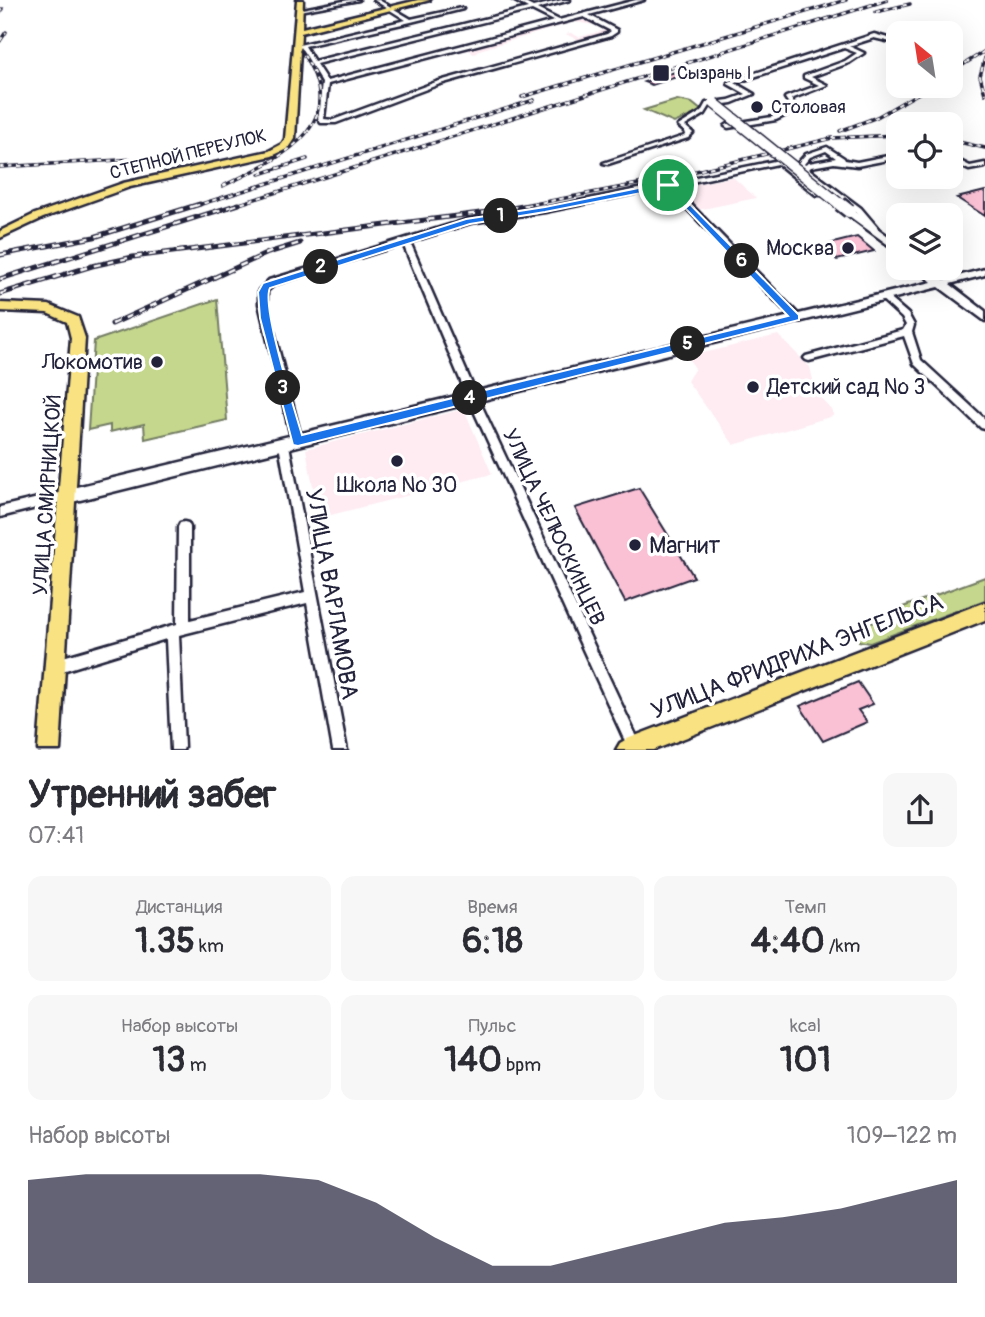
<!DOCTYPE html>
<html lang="ru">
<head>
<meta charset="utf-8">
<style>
	:root { --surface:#fff; --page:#f7f7f7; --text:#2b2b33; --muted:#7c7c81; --accent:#22223b }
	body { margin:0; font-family:Pangolin,sans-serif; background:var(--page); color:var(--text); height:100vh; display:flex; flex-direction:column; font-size:26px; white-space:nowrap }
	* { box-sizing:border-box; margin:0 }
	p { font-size:23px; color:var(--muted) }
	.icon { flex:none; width:38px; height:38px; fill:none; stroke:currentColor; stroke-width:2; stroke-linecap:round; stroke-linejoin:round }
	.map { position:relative; height:750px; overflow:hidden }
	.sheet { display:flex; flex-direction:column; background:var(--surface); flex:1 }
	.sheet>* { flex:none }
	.needle { width:46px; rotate:330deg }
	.buttons { position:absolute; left:886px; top:21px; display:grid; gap:14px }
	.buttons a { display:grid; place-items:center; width:77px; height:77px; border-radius:14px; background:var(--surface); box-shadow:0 7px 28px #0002; font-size:35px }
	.pin { position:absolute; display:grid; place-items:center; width:60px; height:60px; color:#fff; margin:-30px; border:4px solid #fff; border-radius:50%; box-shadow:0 2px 7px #0007 }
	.km { position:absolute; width:35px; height:35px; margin:-18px; border-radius:50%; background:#222; color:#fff; font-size:19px; line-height:35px; text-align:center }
	.round { display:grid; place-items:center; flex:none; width:74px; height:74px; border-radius:14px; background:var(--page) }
	.overview { display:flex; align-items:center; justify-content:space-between; height:119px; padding:0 28px }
	h1 { font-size:38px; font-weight:800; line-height:52px }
	.stats { display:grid; grid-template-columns:repeat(3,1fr); gap:10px; height:119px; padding:7px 28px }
	.stats div { display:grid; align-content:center; border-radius:14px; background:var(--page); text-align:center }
	.stats b { font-size:35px; font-weight:800 }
	.stats small { font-size:19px; font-weight:400 }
	.stats p { font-size:19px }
	.chart { height:196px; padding:14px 28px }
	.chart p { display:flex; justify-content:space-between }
	.chart svg { width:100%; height:126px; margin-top:7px; fill:var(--accent); opacity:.7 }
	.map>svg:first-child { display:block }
	.built { fill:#feecf2 }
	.green { fill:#c4d78c; stroke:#737c64; stroke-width:2 }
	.building { fill:#fac0d4; stroke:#22223b; stroke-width:2 }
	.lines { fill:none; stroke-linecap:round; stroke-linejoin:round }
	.street-casing { stroke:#22223b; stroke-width:5 }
	.secondary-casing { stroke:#22223b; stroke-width:5 }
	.primary-casing { stroke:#22223b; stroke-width:5 }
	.street { fill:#fff; fill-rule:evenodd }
	.secondary { fill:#fff; fill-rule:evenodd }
	.primary { fill:#f8e281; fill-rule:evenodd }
	.rail-far1-casing { stroke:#22223b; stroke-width:3.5 }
	.rail-casing { stroke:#22223b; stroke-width:5 }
	.rail-far1 { stroke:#fff; stroke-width:2; stroke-dasharray:4.5; stroke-linecap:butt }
	.rail { stroke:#fff; stroke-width:2.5; stroke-dasharray:7; stroke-linecap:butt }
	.secondary-bridge-far1-casing { stroke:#22223b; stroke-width:13; stroke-linecap:butt }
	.secondary-bridge-casing { stroke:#22223b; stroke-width:17; stroke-linecap:butt }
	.secondary-bridge-far1 { stroke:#fff; stroke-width:10 }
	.secondary-bridge { stroke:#fff; stroke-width:12 }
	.route { fill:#1a73e8; stroke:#fff; stroke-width:2; fill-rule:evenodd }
	.poi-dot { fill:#22223b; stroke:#fff; stroke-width:2.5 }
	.labels { text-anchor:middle; stroke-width:7; stroke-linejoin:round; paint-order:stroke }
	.far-poi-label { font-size:18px; fill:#22223b; stroke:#fff; text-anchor:start }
	.far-street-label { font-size:18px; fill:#22223b; stroke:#fff }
	.poi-label { font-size:21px; fill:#22223b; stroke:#fff; text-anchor:end }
	.street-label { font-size:21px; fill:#22223b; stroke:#fff }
	.near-poi-label { font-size:24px; fill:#22223b; stroke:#fff; text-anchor:start }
	.near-street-label { font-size:24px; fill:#22223b; stroke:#fff }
</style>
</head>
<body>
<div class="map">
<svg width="985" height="750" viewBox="0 0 985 750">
	<rect width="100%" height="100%" fill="#fff"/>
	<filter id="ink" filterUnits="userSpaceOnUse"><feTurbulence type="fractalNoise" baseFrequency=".0143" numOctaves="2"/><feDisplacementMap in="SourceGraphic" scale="14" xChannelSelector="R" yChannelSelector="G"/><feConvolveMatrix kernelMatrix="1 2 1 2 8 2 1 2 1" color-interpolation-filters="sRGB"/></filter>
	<g filter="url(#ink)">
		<!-- built -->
		<g class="built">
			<path d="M583,17l29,14 -34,9 -12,-6 5,-1 8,4 26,-7 -10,-5 -21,-3 -98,29 2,2 -5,1 -3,-4 -23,4z"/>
			<path d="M733,177l23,21 -58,12 -22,-22z"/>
			<path d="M778,335l32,32 6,26 17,18v5l-99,29 -47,-64 8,-13 -8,-11z"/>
			<path d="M464,409l28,65 -173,44 -13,-69z"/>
		</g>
		<!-- green -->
		<g class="green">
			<path d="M677,100l15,3 10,8 -28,12 -30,-13z"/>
			<path d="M217,299l10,121 -82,19 -1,-15 -34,8v-7l-22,5 6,-89z"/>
			<path d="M985,577v23l-115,43 -11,-2 -7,-11 52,-19 -1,-4z"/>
		</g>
		<!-- building -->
		<g class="building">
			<path d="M681,70l8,3 -37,12 -8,-3z"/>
			<path d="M985,191v25l-28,-18z"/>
			<path d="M857,237l17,14 -37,9 -16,-14z"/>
			<path d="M639,488l55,89 -69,25 -50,-94z"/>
			<path d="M858,682l15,22 -15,6 9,12 -44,19 -23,-35z"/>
		</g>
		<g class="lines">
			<defs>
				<g id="street">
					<path d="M349,0h10l-60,11 -2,-1z"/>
					<path d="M374,0h5l32,19 50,-11 2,1 -52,13 -106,24 9,15 214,-53 -15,-8h6l14,7 29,-7h8l-33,9 22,11 77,-20h8l-55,15 28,15v2l-6,4 -171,48 -104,39h-15l-3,-4 4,-36 -22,-36 -5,-1 111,-26zM532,10l22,11 -227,60 -11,-17zM584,17l27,14 -4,3 -171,48 -103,38 -9,-1 4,-35z"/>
					<path d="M874,34l24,7 -3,2 -21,-5 -25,8 15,7 -15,10 -38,14 16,8 -36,14 7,10 -1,1 -21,10 -48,8 -3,-2 3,-2 44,-7 20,-9 -7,-10 1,-1 33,-12 -15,-7v-2l41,-15 12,-8 -13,-5 -109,35 19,11 -22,9 -22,3 -5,8 -20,12 8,7 -5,5 -80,26 -5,-1 81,-27 2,-3 -8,-7 23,-14 5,-9 23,-3 17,-6 -18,-10v-2z"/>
					<path d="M827,147l17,11 1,2 12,2 41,-8v4l-41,8 -23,-3 -23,4 -2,2 52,39 17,20v4h-6l-17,-20 -51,-40 -5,2 23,17v4h-6l-38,-31 -105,22 126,129 1,2 -4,3 -3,-1 -127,-132 -121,25 -75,11 -60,19 68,156 165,352h-14l-161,-352 -65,-154 -128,40 -8,7v13l35,137 -1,3h-8l-1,-3 -33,-137v-14l10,-10 200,-61 76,-11 234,-48 15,11 6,-3 -3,-4 9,-10zM826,151l10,7 -27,5 -4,2 -1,-1 6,-7z"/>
					<path d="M950,156l20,10 15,-3v4l-16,3 -19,-9z"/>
					<path d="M985,269v6l-43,11 -4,-3 1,-2z"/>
					<path d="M883,294l3,1 22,19 6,11 -2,7 9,28 64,59v10l-4,-1 -67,-64 -10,-28 -95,25 -3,-1 -2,-2 2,-2 97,-26 3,-5 -4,-7 -23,-21z"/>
					<path d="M284,441l4,1 1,3 58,305h-14l-26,-147 -128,32 5,112 -1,3h-12l-5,-111 -110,34 -5,-2 -2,-5 2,-5 5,-2 121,-35 1,-97 2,-4 4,-1 4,1 2,4v93l115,-28 -26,-147 1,-3z"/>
					<path d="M68,491l4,2 2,3 -2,3 -72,18v-10z"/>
				</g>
				<g id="secondary">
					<path d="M849,208l49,35v9l-53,-39v-4z"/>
					<path d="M916,268h13l56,43v10l-46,-34 -871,216 -6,-2 -2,-5 2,-5 6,-2 864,-207z"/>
				</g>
				<g id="primary">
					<path d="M297,0h6l-1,28 116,-28h12l-129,33 -6,106 -6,9 -17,8 -142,31 -87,31 -43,20v-7l35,-17 88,-31 146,-32 13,-7 3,-5z"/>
					<path d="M0,303l49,2 29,12 7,21 -25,412h-22l33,-412 -4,-16 -20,-9 -47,-2z"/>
					<path d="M985,602v18l-331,130h-38l4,-7 7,-4z"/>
				</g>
			</defs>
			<!-- street casing -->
			<use href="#street" class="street-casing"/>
			<!-- secondary casing -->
			<use href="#secondary" class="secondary-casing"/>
			<!-- primary casing -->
			<use href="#primary" class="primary-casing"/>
			<!-- street -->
			<use href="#street" class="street"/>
			<!-- secondary -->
			<use href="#secondary" class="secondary"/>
			<!-- primary -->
			<use href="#primary" class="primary"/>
			<defs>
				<g id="rail-far1">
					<path d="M876,12l34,-8"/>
					<path d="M0,13l3,-4"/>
					<path d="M0,41l6,-9"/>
					<path d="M985,58l-5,18 5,18"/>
					<path d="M950,73l35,-22"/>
					<path d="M522,97l324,-97"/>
					<path d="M840,131l37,-14 54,-31"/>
					<path d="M950,140l35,8"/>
					<path d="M0,167l170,-10"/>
					<path d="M260,174l47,-15"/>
					<path d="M223,186c59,-29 131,-60 78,-135"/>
					<path d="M195,206l339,-106"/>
					<path d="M233,206l654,-206"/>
					<path d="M524,206l135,-26 173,-42 66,-3"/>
				</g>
				<g id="rail">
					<path d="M0,255l94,-18 106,-33"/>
					<path d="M0,279l239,-75"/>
					<path d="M0,294l92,-28 41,-9 363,-46 37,-7"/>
					<path d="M112,324l156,-71 32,-10"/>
				</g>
			</defs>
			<!-- rail-far1 casing -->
			<use href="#rail-far1" class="rail-far1-casing"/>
			<!-- rail casing -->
			<use href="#rail" class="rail-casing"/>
			<!-- rail-far1 -->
			<use href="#rail-far1" class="rail-far1"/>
			<!-- rail -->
			<use href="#rail" class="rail"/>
			<defs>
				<path id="secondary-bridge-far1" d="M714,103l128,103"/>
				<path id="secondary-bridge" d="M840,204l9,7"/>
			</defs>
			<!-- secondary-bridge-far1 casing -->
			<use href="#secondary-bridge-far1" class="secondary-bridge-far1-casing"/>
			<!-- secondary-bridge casing -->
			<use href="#secondary-bridge" class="secondary-bridge-casing"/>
			<!-- secondary-bridge-far1 -->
			<use href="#secondary-bridge-far1" class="secondary-bridge-far1"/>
			<!-- secondary-bridge -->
			<use href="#secondary-bridge" class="secondary-bridge"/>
		</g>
	</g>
	<!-- route -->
	<path class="route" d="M668,182l131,133v5l-501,126 -5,-1 -33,-127 -2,-26 5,-9 203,-64 79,-12zM666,188l122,128 -486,119c-7,-24 -41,-130 -32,-147l200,-64 75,-12z"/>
	<!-- markers -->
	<g class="poi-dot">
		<rect x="652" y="64" width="18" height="18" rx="3.5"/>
		<circle cx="757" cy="107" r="7"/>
		<circle cx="848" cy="248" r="7"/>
		<circle cx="157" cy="362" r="7"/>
		<circle cx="753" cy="387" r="7"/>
		<circle cx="397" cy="461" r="7"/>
		<circle cx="635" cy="545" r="7"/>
	</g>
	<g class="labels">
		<!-- far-poi labels -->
		<g class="far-poi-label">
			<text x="677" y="79">Сызрань I</text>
			<text x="771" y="113">Столовая</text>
		</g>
		<!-- far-street labels -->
		<g class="far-street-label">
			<text transform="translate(188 154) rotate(-14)" y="6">СТЕПНОЙ ПЕРЕУЛОК</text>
		</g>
		<!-- poi labels -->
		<g class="poi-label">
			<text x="834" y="255">Москва</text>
			<text x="143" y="369">Локомотив</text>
			<text x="767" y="394" text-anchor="start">Детский сад № 3</text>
			<text x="397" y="492" text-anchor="middle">Школа № 30</text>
		</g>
		<!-- street labels -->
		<g class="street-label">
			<text transform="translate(47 495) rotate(-86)" y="7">УЛИЦА СМИРНИЦКОЙ</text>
			<text transform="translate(554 527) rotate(65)" y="7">УЛИЦА ЧЕЛЮСКИНЦЕВ</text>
		</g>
		<!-- near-poi labels -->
		<g class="near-poi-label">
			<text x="649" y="553">Магнит</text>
		</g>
		<!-- near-street labels -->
		<g class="near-street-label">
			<text transform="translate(332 594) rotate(80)" y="8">УЛИЦА ВАРЛАМОВА</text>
			<text transform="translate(797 656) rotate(-21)" y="8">УЛИЦА ФРИДРИХА ЭНГЕЛЬСА</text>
		</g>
	</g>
</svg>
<div class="buttons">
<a><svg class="needle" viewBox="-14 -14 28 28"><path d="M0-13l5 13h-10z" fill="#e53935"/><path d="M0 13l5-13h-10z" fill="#7c7c81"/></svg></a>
<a><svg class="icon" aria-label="locate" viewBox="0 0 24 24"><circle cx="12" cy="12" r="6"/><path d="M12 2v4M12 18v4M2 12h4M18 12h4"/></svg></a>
<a><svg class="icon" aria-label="layers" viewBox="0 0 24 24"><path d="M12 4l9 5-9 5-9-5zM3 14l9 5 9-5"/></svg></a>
</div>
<div class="pin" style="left:668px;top:185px;background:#1e9e55"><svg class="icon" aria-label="arrive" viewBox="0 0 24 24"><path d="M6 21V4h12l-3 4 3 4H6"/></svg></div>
<b class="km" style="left:501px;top:216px">1</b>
<b class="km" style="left:321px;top:267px">2</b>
<b class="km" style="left:283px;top:388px">3</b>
<b class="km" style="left:470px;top:398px">4</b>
<b class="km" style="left:688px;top:344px">5</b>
<b class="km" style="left:742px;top:261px">6</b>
</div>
<section class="sheet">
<div class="overview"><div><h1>Утренний забег</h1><p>07:41</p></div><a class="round"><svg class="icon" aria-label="share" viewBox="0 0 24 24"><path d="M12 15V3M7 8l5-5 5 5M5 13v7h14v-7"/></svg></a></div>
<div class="stats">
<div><p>Дистанция</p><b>1.35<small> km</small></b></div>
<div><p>Время</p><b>6:18</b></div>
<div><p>Темп</p><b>4:40<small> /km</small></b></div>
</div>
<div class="stats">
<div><p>Набор высоты</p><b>13<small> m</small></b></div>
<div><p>Пульс</p><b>140<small> bpm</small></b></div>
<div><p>kcal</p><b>101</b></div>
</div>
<div class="chart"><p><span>Набор высоты</span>109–122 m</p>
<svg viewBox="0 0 160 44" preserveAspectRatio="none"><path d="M0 44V8L10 6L20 6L30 6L40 6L50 8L60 16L70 28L80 38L90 38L100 33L110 28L120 23L130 21L140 18L150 13L160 8V44z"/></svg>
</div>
</section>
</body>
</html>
